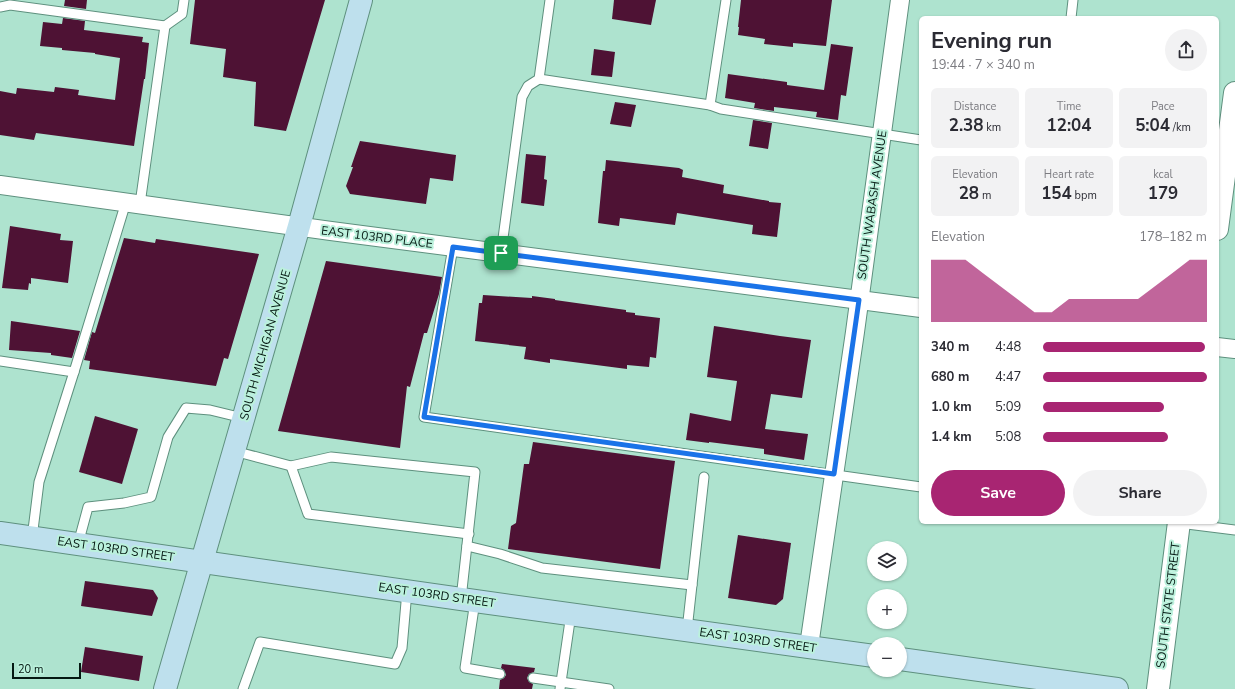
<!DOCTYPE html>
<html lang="en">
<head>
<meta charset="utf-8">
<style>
	:root { --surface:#fff; --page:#f2f2f3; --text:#2b2b33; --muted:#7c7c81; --accent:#a82572 }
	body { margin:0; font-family:"Nunito Sans",sans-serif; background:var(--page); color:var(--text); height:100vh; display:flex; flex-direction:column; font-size:15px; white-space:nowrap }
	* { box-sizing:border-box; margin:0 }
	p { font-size:13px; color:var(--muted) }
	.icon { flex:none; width:22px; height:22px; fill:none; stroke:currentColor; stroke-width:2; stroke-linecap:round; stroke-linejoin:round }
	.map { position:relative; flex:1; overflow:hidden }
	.drawer { position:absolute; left:919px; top:16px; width:300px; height:508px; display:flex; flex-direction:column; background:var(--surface); border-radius:6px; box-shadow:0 1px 3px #0004 }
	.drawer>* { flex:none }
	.controls { position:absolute; left:867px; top:541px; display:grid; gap:8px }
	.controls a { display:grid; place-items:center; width:40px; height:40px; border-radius:50%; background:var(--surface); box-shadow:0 1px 3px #0004; font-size:20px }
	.scale { position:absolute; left:12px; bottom:10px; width:69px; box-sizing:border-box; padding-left:4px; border:2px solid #041812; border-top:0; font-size:11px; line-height:14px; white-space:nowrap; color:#041812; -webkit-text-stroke:3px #bbf1dc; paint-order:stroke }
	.pin { position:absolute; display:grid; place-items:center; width:34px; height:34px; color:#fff; margin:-17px; border-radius:8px; box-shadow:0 2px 6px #0006 }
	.round { display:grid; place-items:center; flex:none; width:42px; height:42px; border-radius:21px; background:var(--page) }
	.head { display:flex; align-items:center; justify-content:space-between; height:68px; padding:0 12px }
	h1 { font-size:22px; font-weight:700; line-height:30px }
	.stats { display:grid; grid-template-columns:repeat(3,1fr); gap:6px; height:68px; padding:4px 12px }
	.stats div { display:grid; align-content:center; border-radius:6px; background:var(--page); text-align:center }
	.stats b { font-size:17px; font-weight:700 }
	.stats small { font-size:11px; font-weight:400 }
	.stats p { font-size:11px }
	.chart { height:112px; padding:8px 12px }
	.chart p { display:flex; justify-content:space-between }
	.chart svg { width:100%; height:72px; margin-top:4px; fill:var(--accent); opacity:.7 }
	.cta { display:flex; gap:8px; margin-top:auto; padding:8px 12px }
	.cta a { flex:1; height:46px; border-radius:24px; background:var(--accent); color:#fff; font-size:16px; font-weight:700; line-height:46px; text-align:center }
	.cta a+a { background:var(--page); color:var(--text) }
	ul { padding:0 12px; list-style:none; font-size:13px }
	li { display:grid; grid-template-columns:64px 48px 1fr; align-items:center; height:30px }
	li i { height:10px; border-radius:5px; background:var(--accent) }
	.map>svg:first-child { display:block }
	.building { fill:#4e1234 }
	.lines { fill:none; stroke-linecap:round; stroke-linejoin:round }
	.service-casing { stroke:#5e907e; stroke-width:11 }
	.minor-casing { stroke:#5e907e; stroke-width:20 }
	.tertiary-casing { stroke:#5e907e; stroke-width:24 }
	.secondary-casing { stroke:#5e907e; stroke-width:24 }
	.service { stroke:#fff; stroke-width:9 }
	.minor { stroke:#fff; stroke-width:18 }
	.tertiary { stroke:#fff; stroke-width:22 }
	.secondary { stroke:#bee0ed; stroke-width:22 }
	.route-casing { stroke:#fff; stroke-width:8 }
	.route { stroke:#1a73e8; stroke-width:5 }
	.labels { text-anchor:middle; stroke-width:4; stroke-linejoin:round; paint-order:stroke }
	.street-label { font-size:12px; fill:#041812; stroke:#bbf1dc }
</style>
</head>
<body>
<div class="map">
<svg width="1235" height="689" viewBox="0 0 1235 689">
	<rect width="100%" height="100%" fill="#aee3cf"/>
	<!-- building -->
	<g class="building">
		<path d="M65,0h22l-1,9 -22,-3z"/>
		<path d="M195,0h130l-39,131 -32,-5 2,-44 -33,-5 3,-28 -36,-5z"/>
		<path d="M614,0h42l-5,25 -39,-6z"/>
		<path d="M741,0h91l-6,46 -33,-3v4l-29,-3 1,-5 -27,-4 1,-8h-1z"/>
		<path d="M63,18l22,3 -1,9 59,7 -1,5 7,1 -4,36h-1l-10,67 -98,-13 -2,7 -34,-5v-44l16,3 1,-6 37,4 1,-5 24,3 -1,5 37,5 5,-42 -25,-4v-1l-33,-3v-2l-22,-2 3,-24 19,2z"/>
		<path d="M831,44l22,3 -7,49 -5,-1 -3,25 -22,-3 1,-5 -43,-5v4l-20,-3 1,-5 -30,-5 3,-24 59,8v3l37,5z"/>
		<path d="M594,49l21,3 -3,25 -21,-2z"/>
		<path d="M615,102l21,3 -5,22 -21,-3z"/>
		<path d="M753,120l19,3 -4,26 -19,-3z"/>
		<path d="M360,141l96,14 -3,26 -23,-3 -4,26 -76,-10 -4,-8 7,-19h-2z"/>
		<path d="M526,154l20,2 -2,23 3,1 -3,26 -23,-3z"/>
		<path d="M606,160l73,8 4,2 -1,7 42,8 -1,8 46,8v1l12,1 -4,34 -25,-3 1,-9 -76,-12 -2,12 -55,-7 -1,8 -21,-3 5,-52h2z"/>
		<path d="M10,226l51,8 -1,6 13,1 -5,42 -37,-5v6l-2,-1 -1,7 -26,-2z"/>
		<path d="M124,238l31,5 1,-4 103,15 -31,105 -4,-1 -8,28 -127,-17 1,-8 -6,-1 8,-28 3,1z"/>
		<path d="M326,261l116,16 -3,17 -12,39h-3l-14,54 -3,-1 -7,62 -122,-17z"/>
		<path d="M483,295l49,3v-2l23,3v1l71,10v2l9,1v2l25,3 -4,40 -6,-1 -1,10 -22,-2v4l-77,-10v4l-26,-4 2,-12 -51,-6 4,-38h3z"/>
		<path d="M11,321l69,10 -8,27 -21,-3v-2l-42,-3z"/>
		<path d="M714,326l66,10 31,4 -9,58 -31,-4 -6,35 43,5 -4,26 -40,-6v-5l-55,-7v1l-23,-3 4,-27 41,8 6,-40 -30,-4z"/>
		<path d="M95,416l43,13 -16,55 -43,-12z"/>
		<path d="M533,442l142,19 -15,108 -152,-20 3,-23 5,-3 8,-59h5z"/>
		<path d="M738,535l53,8 -8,56 -7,6 -48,-7z"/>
		<path d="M85,581l68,9 5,8 -6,18 -71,-10z"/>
		<path d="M85,647l58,9 -4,25 -58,-9z"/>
		<path d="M502,664l33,4 -1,4 -5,2 -2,4 2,4 4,2 -1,5h-33l1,-9 4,-2 2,-3 -2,-5 -3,-2z"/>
	</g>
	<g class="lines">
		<defs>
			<g id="service">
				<path d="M0,7l10,-2 155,21 17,-12 2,-14"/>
				<path d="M1071,18l2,-18"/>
				<path d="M539,79l171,26 11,4 200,31"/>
				<path d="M710,105l16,-105"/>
				<path d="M140,204l25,-178"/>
				<path d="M453,247l-29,170 497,70"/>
				<path d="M501,253l21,-156 6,-11 11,-7 11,-79"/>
				<path d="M0,361l74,11"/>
				<path d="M234,451l57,15 40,-9 144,15 -14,127"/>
				<path d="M291,466l17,48 161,20"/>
				<path d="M1179,523l56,7"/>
				<path d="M32,538l7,-56 35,-110 52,-170"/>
				<path d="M78,544l10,-37 36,-4 27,-6 17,-60 18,-29 24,2 33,8"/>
				<path d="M467,546l33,8 42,14 150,17"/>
				<path d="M475,601l-10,67 35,6"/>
				<path d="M687,630l17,-153"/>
				<path d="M533,678l76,11"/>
				<path d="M243,689l17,-47 135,22 7,-16 5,-57"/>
				<path d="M560,689l11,-75"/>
			</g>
			<g id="minor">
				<path d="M0,185l331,46 590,77"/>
				<path d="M1217,347l18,2"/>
				<path d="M809,646l46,-314 45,-332"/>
			</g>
			<g id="tertiary">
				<path d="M1217,229l18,-136"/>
				<path d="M1158,689l21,-167"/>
			</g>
			<g id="secondary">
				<path d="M0,533l475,68 399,55"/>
				<path d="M900,659l217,30"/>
				<path d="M165,689l134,-463 62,-226"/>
			</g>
		</defs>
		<!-- service casing -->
		<use href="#service" class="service-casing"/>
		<!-- minor casing -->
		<use href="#minor" class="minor-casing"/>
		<!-- tertiary casing -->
		<use href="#tertiary" class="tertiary-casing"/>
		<!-- secondary casing -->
		<use href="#secondary" class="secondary-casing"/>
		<!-- service -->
		<use href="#service" class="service"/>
		<!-- minor -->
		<use href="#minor" class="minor"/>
		<!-- tertiary -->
		<use href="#tertiary" class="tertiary"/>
		<!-- secondary -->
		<use href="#secondary" class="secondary"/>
	</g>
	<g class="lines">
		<defs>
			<path id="route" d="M453,247l406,53 -25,174 -410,-57z"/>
		</defs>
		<!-- route casing -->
		<use href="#route" class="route-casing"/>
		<!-- route -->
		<use href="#route" class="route"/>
	</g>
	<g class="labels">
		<!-- street labels -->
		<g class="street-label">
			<text transform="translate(872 205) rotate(-82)" y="4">SOUTH WABASH AVENUE</text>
			<text transform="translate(377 237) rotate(7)" y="4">EAST 103RD PLACE</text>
			<text transform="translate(265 345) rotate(-74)" y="4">SOUTH MICHIGAN AVENUE</text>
			<text transform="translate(116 549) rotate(8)" y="4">EAST 103RD STREET</text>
			<text transform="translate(437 595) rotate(8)" y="4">EAST 103RD STREET</text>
			<text transform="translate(1168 605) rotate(-83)" y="4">SOUTH STATE STREET</text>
			<text transform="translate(758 640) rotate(8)" y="4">EAST 103RD STREET</text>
		</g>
	</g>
</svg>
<div class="controls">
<a><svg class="icon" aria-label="layers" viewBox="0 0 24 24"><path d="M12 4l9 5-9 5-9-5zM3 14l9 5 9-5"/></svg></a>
<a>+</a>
<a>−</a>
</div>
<div class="scale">20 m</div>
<div class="pin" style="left:501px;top:253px;background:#1e9e55"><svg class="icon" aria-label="arrive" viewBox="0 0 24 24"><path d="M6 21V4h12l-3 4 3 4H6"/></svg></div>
<section class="drawer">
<div class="head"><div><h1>Evening run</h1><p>19:44 · 7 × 340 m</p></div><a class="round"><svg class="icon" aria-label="share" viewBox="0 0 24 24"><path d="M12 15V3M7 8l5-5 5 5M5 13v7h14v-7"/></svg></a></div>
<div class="stats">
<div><p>Distance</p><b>2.38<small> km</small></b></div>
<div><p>Time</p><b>12:04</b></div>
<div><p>Pace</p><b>5:04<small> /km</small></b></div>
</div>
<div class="stats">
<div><p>Elevation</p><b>28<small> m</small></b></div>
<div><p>Heart rate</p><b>154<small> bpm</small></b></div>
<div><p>kcal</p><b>179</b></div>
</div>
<div class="chart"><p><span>Elevation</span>178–182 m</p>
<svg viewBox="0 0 160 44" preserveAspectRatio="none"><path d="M0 44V6L10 6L20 6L30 14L40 22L50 30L60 38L70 38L80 30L90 30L100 30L110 30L120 30L130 22L140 14L150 6L160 6V44z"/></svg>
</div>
<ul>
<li><b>340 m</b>4:48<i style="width:99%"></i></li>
<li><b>680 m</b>4:47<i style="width:100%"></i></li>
<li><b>1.0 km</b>5:09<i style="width:74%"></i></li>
<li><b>1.4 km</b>5:08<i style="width:76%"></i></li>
</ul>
<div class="cta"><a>Save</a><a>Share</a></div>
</section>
</div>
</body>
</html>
